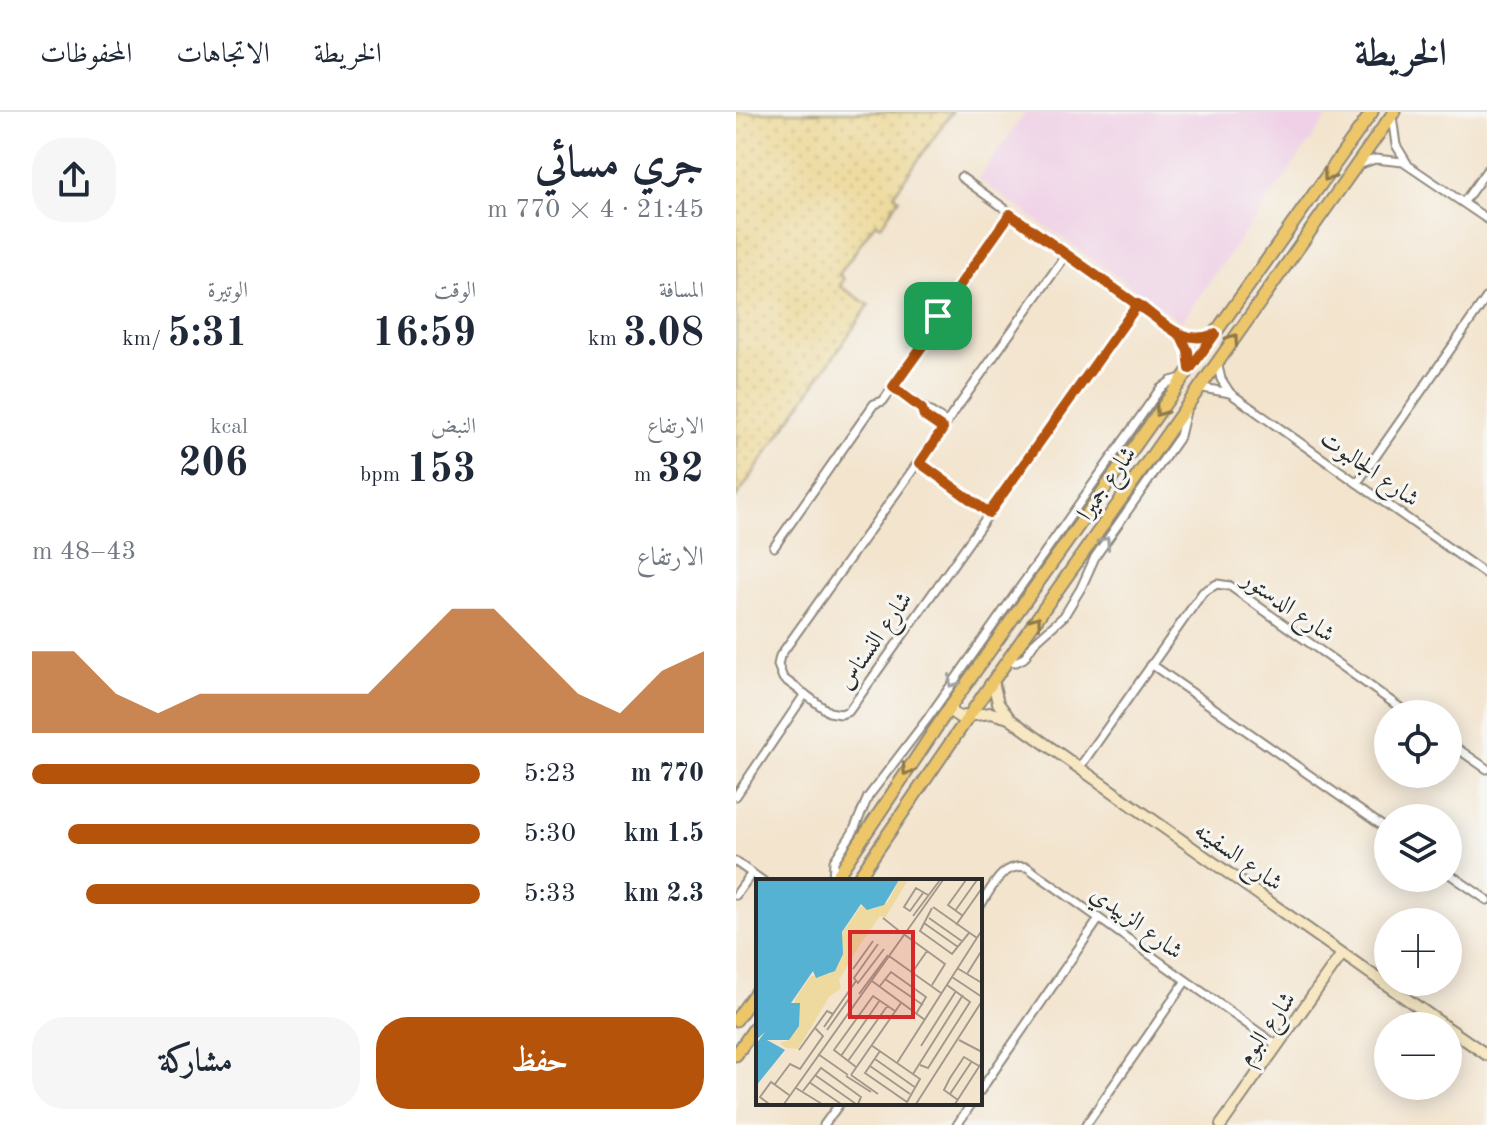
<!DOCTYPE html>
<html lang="ar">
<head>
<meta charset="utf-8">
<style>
	:root { --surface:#fff; --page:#f6f6f7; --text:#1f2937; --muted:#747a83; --line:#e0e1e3; --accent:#b45309 }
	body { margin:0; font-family:"Old Standard TT",Amiri,serif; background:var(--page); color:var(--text); direction:rtl; height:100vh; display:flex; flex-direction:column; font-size:30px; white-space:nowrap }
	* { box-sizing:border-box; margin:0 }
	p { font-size:26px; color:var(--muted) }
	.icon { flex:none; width:44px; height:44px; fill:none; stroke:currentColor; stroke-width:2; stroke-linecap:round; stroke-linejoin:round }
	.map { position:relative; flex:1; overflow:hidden; direction:ltr }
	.panel { display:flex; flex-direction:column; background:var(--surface); width:736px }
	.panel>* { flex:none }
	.buttons { position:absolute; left:638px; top:588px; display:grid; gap:16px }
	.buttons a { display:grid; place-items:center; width:88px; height:88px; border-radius:50%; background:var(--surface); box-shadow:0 4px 20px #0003; font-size:40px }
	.pin { position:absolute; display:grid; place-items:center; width:68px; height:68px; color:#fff; margin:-34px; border-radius:16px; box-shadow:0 4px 12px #0006 }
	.round { display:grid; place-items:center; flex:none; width:84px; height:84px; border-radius:32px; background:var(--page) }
	.head { display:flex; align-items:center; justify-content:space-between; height:136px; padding:0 32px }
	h1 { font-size:44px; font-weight:700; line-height:60px }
	.stats { display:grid; grid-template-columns:repeat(3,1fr); gap:12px; height:136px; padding:8px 32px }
	.stats div { display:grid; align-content:center }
	.stats b { font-size:40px; font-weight:700 }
	.stats small { font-size:22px; font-weight:400 }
	.stats p { font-size:22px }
	.chart { height:224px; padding:16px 32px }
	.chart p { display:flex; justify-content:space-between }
	.chart svg { width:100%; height:144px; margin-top:8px; fill:var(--accent); opacity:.7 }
	.action { display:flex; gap:16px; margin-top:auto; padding:16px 32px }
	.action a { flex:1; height:92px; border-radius:32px; background:var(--accent); color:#fff; font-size:32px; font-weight:700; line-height:92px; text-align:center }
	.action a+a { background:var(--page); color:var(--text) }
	ul { padding:0 32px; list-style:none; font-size:26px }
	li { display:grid; grid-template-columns:128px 96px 1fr; align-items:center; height:60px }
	li i { height:20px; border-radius:10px; background:var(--accent) }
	header { display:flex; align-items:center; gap:48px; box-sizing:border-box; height:112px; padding:0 40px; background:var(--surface); border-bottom:2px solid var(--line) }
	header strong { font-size:38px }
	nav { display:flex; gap:44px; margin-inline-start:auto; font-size:28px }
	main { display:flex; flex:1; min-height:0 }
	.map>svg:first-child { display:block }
	.built { fill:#efd0e6 }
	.sand { fill:url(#sand-dots); stroke:#8c8264; stroke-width:2 }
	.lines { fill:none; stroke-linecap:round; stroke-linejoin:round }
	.street-casing { stroke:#8f887c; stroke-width:11 }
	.secondary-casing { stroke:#8f887c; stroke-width:14 }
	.primary-casing { stroke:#8f887c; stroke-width:15 }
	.street { stroke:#fff; stroke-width:7 }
	.secondary { stroke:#f7e8c3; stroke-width:10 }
	.primary { stroke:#ecc669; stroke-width:11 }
	.oneway { stroke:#8c784a }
	.oneway2 { stroke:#a0a0a0 }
	.route-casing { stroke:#fff; stroke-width:16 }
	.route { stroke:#b45309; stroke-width:10 }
	.labels { text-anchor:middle; stroke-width:6; stroke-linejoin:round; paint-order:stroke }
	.street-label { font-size:24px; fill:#2b2b2b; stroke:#f6f6f2 }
	.inset-road { fill:none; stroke:#a39a8d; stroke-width:2 }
	.view { fill:#d62828; fill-opacity:0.15; stroke:#d62828; stroke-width:4 }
	.inset-edge { fill:none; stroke:#2b2b2b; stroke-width:4 }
</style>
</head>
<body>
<header>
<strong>الخريطة</strong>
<nav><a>الخريطة</a><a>الاتجاهات</a><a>المحفوظات</a></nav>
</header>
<main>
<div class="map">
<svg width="751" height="1013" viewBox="0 0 751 1013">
	<defs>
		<pattern id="sand-dots" width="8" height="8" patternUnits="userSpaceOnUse" patternTransform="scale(2)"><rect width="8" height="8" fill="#eeda9e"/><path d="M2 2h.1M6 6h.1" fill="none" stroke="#cb8" stroke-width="1.8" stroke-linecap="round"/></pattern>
	</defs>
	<rect width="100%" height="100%" fill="#f6f6f2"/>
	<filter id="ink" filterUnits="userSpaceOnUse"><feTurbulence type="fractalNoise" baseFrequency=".0125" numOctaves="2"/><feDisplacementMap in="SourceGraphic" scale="16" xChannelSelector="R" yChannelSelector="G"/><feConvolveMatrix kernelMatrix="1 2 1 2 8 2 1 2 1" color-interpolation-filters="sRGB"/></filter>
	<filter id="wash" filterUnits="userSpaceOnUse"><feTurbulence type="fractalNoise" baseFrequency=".006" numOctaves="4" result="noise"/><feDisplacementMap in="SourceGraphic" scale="32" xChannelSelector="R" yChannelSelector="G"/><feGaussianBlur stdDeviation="1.8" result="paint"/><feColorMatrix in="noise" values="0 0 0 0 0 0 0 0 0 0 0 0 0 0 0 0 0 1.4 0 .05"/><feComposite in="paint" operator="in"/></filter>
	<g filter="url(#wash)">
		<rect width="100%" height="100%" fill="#f3e4ce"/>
		<!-- built -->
		<path class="built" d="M290,0h305l-150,210 -203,-143z"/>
		<!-- sand -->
		<path class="sand" d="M0,0h216l-58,82 5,5 -18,27 -6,-3 -36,52 5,4 -4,7 29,19 -133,193z"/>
	</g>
	<g filter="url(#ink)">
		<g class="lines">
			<defs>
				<g id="street">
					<path d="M656,4l4,29 11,18"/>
					<path d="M622,53l17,-6 28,3 84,57"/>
					<path d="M225,65l220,159 17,2 15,-3"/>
					<path d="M728,90l23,-32"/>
					<path d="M330,143l-286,401 -2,9 5,13 46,34 12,2 8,-3 289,-407"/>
					<path d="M445,224l7,15 2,16"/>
					<path d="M481,250l4,17 9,14"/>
					<path d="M157,275c18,14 36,23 54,36"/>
					<path d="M462,275l32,6 257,182"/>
					<path d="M186,297l2,7 19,13"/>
					<path d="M184,351l69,50"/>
					<path d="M621,371l130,-186"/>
					<path d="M38,435l100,-143 9,-3 40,-56 11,-25 76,-106"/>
					<path d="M271,549l9,1 8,-4 10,-15 30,-27 17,-28 14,-31 85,-121 7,-29"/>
					<path d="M415,552l237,166"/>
					<path d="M712,630l39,27"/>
					<path d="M343,656l124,-176 14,-8 13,2 179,128"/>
					<path d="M0,684l69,-102"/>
					<path d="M0,750l27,19"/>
					<path d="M712,761l39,27"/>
					<path d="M97,768l1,-19 19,-29 15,-35 60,-79 232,-329 11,-8 11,-3"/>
					<path d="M0,783l16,-22"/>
					<path d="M244,794c12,-18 22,-44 47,-39l251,179"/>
					<path d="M244,979l119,-172"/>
					<path d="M88,1013l16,-22"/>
					<path d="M221,1013l15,-22"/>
					<path d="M350,1013l99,-143"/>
				</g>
				<g id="secondary">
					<path d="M257,569l5,22 12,16 435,307"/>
					<path d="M215,593l2,8 6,4 32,-4 18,5"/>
					<path d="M712,916l39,27"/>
					<path d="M485,1013l121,-171"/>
				</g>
				<g id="primary">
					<path d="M98,769l118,-177 420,-592"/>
					<path d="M120,769l137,-200 401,-569"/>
					<path d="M0,908l22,-31"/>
					<path d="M0,943l22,-32"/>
				</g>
			</defs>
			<!-- street casing -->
			<use href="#street" class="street-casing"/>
			<!-- secondary casing -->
			<use href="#secondary" class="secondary-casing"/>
			<!-- primary casing -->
			<use href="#primary" class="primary-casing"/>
			<!-- street -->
			<use href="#street" class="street"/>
			<!-- secondary -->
			<use href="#secondary" class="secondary"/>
			<!-- primary -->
			<use href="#primary" class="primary"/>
		</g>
		<!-- one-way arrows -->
		<defs><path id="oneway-chevron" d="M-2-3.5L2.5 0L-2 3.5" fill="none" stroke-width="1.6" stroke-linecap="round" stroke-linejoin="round" transform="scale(2)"/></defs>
		<g class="oneway">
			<use href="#oneway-chevron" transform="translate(592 64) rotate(126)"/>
			<use href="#oneway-chevron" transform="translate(497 227) rotate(-55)"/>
			<use href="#oneway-chevron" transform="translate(424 299) rotate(126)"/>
			<use href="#oneway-chevron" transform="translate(300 509) rotate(-54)"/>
			<use href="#oneway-chevron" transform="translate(171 658) rotate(123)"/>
		</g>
		<g class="oneway2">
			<use href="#oneway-chevron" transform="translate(369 430) rotate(-55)"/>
			<use href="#oneway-chevron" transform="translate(217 570) rotate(125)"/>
		</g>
	</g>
	<g class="lines" filter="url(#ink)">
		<defs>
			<path id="route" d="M202,204l72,-102 171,122 7,15 2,18 25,-35c-32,13 -54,-13 -77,-30l-149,209 -69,-50 23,-34 -19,-13 -2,-7 -29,-22 30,-42 15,-29"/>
		</defs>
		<!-- route casing -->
		<use href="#route" class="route-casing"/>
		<!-- route -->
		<use href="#route" class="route"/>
	</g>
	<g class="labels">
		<!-- street labels -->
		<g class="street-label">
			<text transform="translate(634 356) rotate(35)" y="8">شارع الجالبوت</text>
			<text transform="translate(370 371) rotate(-55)" y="8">شارع جميرا</text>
			<text transform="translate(553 494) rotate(35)" y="8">شارع الدستور</text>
			<text transform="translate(138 528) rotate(-55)" y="8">شارع النسناس</text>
			<text transform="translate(503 744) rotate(35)" y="8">شارع السفينه</text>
			<text transform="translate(401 810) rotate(36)" y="8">شارع الزبيدي</text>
			<text transform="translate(530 916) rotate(-55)" y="8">شارع البوم</text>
		</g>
	</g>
	<!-- overview -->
	<g transform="translate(20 767)">
		<rect width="226" height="226" fill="#f3e4ce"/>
		<path d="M143,1h9l-23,38 -5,-2 -21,30 -20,34 2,8 -12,9 -31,52 -12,-1 -6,-5 9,-3 6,-41 16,-23 20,-2 12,-42 18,-26 13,3 14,-7z" fill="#eeda9e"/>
		<path d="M0,1h143l-15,25 -17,5 -6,-6 -19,28 1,22 -8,17 -19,7 -3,-7 -22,32h9l-1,23 -10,14h-22l18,10 -29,36v-42l9,-12 -9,8z" fill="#55b2d3"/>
		<path class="inset-road" d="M167,14l-13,18 -6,-4 12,-19 12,7M177,28l44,31M176,29l-12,23 32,23 17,-21M199,32l22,-31M157,37l27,-36M207,37l-15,-11 18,-25M127,39l20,16M173,39l34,24M168,44l34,24M200,46l26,-37M149,56l40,29 -13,21M122,65l-24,34 4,5 26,-34M133,77l52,37M201,89l25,15M97,90l20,-28M157,92l14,-20M211,95l15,-24M196,98l30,20M129,100l38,26M116,102l53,39M123,108l12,-15 35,25 -10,17M103,115l29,-39M68,148l32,-46M71,151l24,-34M203,161l23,12M115,166l49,34 -13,23 -42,-29 15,-22M165,167l35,-55M43,171l28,-39 6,3M62,175l30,21M85,177l39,-56M119,180l41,29M92,182l40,-56M141,184l85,-133M164,186l8,3 42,-66 -23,-17M114,187l40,28M100,188l-22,-17 39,-54 22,15M157,195l50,-79M59,196l41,29M95,196l50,-72M95,196l27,19M90,197l25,16M53,203l32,22M19,205l15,-20 10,5 23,-33 -8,-8M40,209l26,16M47,212l18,-23 40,29 -3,7M194,215l22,-33M202,221l-14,-10 6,-12 14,-21 15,9M13,225l-9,-7 11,-15 18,13M28,225l159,-224M160,225l66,-103M199,225l27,-42"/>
		<path class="view" d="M94,53h63v85h-63z"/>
		<rect width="226" height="226" class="inset-edge"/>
	</g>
</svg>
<div class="buttons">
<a><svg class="icon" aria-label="locate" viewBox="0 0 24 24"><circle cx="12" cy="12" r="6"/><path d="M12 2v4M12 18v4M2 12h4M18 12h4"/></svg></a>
<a><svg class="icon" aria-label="layers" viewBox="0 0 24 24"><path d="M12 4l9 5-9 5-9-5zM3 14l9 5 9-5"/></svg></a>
<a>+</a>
<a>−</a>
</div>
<div class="pin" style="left:202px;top:204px;background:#1e9e55"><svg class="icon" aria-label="arrive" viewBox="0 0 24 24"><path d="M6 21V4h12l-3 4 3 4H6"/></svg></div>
</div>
<section class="panel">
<div class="head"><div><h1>جري مسائي</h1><p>21:45 · 4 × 770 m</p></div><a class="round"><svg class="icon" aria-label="share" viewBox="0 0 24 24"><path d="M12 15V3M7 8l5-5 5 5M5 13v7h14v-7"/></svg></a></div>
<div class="stats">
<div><p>المسافة</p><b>3.08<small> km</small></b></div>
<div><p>الوقت</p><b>16:59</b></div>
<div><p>الوتيرة</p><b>5:31<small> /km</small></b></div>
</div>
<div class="stats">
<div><p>الارتفاع</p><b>32<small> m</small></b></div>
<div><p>النبض</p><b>153<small> bpm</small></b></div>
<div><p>kcal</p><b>206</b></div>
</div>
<div class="chart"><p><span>الارتفاع</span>43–48 m</p>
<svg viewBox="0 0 160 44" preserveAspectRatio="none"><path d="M0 44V19L10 19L20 32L30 38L40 32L50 32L60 32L70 32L80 32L90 19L100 6L110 6L120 19L130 32L140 38L150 25L160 19V44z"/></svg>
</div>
<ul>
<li><b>770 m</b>5:23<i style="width:100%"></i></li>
<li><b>1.5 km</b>5:30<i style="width:92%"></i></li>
<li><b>2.3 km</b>5:33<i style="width:88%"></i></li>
</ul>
<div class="action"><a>حفظ</a><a>مشاركة</a></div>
</section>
</main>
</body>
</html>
